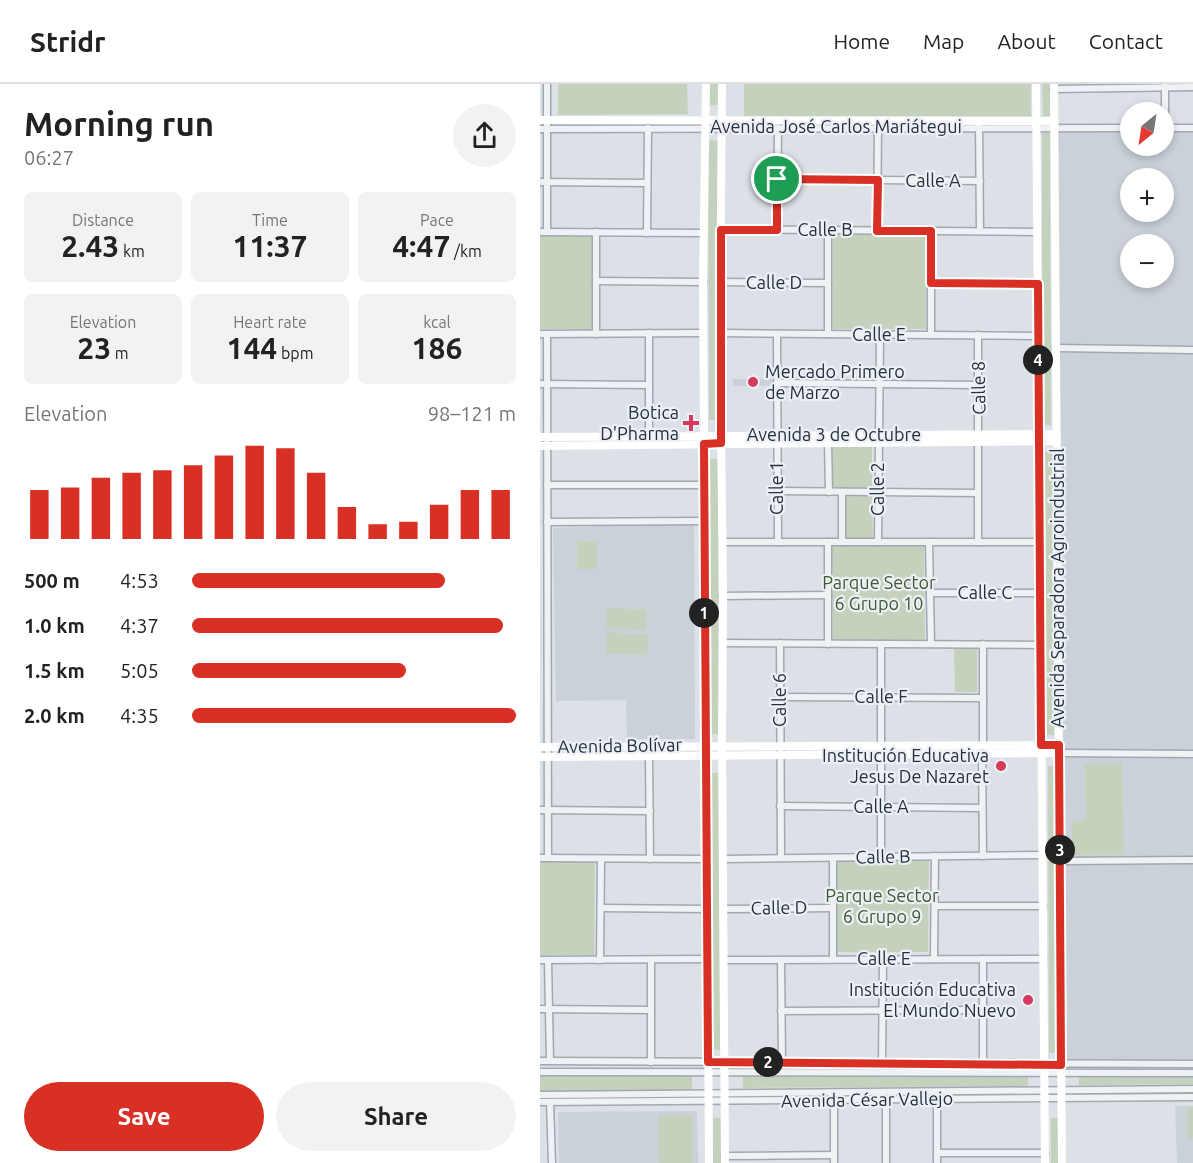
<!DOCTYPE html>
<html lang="en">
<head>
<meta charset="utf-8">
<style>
	:root { --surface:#fff; --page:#f2f2f2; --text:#222; --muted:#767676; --line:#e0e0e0; --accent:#d93025 }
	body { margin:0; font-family:Ubuntu,sans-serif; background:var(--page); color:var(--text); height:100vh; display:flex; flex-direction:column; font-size:22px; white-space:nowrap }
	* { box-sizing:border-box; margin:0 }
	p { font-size:20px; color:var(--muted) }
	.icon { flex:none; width:33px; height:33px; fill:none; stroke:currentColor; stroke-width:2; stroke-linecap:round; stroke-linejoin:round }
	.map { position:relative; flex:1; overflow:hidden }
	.sheet { display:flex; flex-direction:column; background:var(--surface); width:540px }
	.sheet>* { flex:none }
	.needle { width:39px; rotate:210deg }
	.tools { position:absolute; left:580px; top:18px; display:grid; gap:12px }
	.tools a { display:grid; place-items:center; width:54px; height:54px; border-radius:50%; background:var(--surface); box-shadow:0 3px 9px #0003; font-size:30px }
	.pin { position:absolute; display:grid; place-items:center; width:51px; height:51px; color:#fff; margin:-26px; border:3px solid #fff; border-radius:50%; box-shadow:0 2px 6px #0007 }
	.km { position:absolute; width:30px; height:30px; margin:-15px; border-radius:50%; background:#222; color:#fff; font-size:16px; line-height:30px; text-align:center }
	.round { display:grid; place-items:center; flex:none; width:63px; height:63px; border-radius:32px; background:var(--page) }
	.head { display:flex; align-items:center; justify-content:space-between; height:102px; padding:0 24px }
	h1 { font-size:33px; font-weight:700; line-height:45px }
	.metrics { display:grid; grid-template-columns:repeat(3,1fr); gap:9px; height:102px; padding:6px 24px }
	.metrics div { display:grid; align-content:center; border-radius:9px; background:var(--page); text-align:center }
	.metrics b { font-size:30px; font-weight:700 }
	.metrics small { font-size:16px; font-weight:400 }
	.metrics p { font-size:16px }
	.chart { height:168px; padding:12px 24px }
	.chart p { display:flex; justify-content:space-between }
	.chart svg { width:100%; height:108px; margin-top:6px; stroke:var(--accent); stroke-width:6 }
	.action { display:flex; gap:12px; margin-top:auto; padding:12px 24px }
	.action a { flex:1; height:69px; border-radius:36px; background:var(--accent); color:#fff; font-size:24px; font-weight:700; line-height:69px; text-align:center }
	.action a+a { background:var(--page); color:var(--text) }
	ul { padding:0 24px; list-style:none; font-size:20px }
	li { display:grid; grid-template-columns:96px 72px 1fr; align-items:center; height:45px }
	li i { height:15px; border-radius:8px; background:var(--accent) }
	header { display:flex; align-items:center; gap:36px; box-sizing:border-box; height:84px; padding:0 30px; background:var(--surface); border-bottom:2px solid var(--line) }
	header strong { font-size:28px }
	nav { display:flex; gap:33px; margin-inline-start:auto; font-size:21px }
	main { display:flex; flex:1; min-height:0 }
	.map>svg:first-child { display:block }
	.built { fill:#cad1d9; fill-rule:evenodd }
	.green { fill:#c4d2bd }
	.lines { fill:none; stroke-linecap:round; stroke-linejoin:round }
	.street-casing { stroke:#a1a8b1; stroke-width:9 }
	.street { stroke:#eff2f5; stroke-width:6 }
	.secondary { stroke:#fff; stroke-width:8 }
	.route-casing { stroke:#fff; stroke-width:12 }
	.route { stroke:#d93025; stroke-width:8 }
	.poi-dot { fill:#d5395c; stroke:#ecf0f5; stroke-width:2 }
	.labels { text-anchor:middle; stroke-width:4.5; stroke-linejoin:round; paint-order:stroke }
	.street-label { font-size:18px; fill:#25303e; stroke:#ecf0f5 }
	.poi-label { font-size:18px; fill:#25303e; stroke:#ecf0f5; text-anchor:end }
	.park-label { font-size:18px; fill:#3d5b32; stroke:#ecf0f5 }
</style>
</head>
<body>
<header>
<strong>Stridr</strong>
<nav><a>Home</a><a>Map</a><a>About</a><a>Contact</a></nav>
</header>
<main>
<section class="sheet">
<div class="head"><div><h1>Morning run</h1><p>06:27</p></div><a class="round"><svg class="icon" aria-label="share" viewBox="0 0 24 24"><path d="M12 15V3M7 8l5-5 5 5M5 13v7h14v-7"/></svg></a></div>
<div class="metrics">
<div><p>Distance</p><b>2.43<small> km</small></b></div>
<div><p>Time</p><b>11:37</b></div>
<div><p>Pace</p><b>4:47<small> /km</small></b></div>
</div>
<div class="metrics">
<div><p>Elevation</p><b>23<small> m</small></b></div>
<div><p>Heart rate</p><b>144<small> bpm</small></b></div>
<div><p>kcal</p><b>186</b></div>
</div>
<div class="chart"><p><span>Elevation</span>98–121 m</p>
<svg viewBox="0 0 160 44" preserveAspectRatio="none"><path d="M5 44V24M15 44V23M25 44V19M35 44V17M45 44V16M55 44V14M65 44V10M75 44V6M85 44V7M95 44V17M105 44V31M115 44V38M125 44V37M135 44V30M145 44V24M155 44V24"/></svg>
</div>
<ul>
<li><b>500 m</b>4:53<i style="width:78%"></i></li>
<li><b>1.0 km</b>4:37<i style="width:96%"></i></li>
<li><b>1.5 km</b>5:05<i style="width:66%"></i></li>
<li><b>2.0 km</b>4:35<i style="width:100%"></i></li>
</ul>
<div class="action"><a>Save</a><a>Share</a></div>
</section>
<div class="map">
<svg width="653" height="1079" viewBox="0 0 653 1079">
	<rect width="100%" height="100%" fill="#dce1e7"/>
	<!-- built -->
	<g class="built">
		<path d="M517,43h74v19h33v-19h29v934h-128zM591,94h33v34h-33zM591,160h33v34h-33z"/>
		<rect x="193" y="295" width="39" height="7"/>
		<path d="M154,439l1,216h-68l-1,-39 -70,1 -3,-173z"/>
		<path d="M635,1022h18v57h-16z"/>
		<path d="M157,1027l1,52h-139l-1,-51z"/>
	</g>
	<!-- green -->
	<g class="green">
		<path d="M18,0h129l1,30 -130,1z"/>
		<rect x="169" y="0" width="10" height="21"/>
		<rect x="204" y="0" width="287" height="32"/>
		<path d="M502,0h8v32h-7z"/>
		<path d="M502,49h8l1,292h-9z"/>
		<path d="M168,56l11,1 -1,279h-9z"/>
		<path d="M0,151h53v95l-53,-1z"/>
		<rect x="293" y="151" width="93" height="94"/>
		<path d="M291,361l41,1v43h-40z"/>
		<path d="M504,368h8l2,283h-8z"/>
		<path d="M169,375h9l1,275h-9z"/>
		<path d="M306,412h26l1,44h-27z"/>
		<path d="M37,457l20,1v27h-20z"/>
		<path d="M384,461l1,96 -92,1 -1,-96z"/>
		<path d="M67,524l40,2 -1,20 -40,-2z"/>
		<path d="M67,548l41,3 -1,20 -41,-2z"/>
		<path d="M414,563h23v45h-22z"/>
		<path d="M545,679h37l2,92h-52v-34l14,-1z"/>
		<path d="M508,682h7l2,287h-8z"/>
		<path d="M169,689h10l1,277 -9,-1z"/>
		<path d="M296,777h93l-1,91h-92z"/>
		<path d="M0,778h55l-1,93h-54z"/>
		<path d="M152,988v18l-152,1v-18z"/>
		<path d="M488,989v13l-285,2v-13z"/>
		<path d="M653,991v9l-114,1v-9z"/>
		<path d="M653,1023v32h-5l-1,-31z"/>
		<path d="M118,1031h34v48h-33z"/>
		<rect x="173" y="1034" width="9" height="45"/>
		<rect x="511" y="1034" width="7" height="45"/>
	</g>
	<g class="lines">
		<defs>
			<g id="street">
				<path d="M7,0v148"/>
				<path d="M625,0v44"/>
				<path d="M514,5l139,-2"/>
				<path d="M439,40l1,107"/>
				<path d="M624,44h29"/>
				<path d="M0,45l591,-1"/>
				<path d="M237,95l203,2"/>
				<path d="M0,98l107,1"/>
				<path d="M181,145l316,3"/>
				<path d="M237,146l1,-102"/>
				<path d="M337,147l1,-104"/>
				<path d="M0,148l163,1"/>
				<path d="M107,149l1,-105"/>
				<path d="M56,197l107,1"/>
				<path d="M180,198l108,1"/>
				<path d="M391,199l106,1"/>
				<path d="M180,249l318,3"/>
				<path d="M0,250l163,-1"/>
				<path d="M7,250l1,524"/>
				<path d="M56,250v-102"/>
				<path d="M237,250l1,208"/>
				<path d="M288,250v-104"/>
				<path d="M391,251v-104"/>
				<path d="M516,264l137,2"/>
				<path d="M237,299l202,2"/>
				<path d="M0,300l109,1"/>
				<path d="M109,351v-102"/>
				<path d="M288,359l1,49"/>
				<path d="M7,401h157"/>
				<path d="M237,407l200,2"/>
				<path d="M302,408v50"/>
				<path d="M7,438l157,-1"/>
				<path d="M183,458h317"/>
				<path d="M288,458v102"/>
				<path d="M338,458l2,-207"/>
				<path d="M389,458l2,102"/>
				<path d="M438,458v-207"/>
				<path d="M390,509h110"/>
				<path d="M183,512l105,-1"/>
				<path d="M183,559l318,2"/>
				<path d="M240,559l1,215"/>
				<path d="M341,560v213"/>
				<path d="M443,560v101"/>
				<path d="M240,613l203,1"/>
				<path d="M442,669l1,103"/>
				<path d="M519,669l134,1"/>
				<path d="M109,672l1,103"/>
				<path d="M240,722l202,2"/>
				<path d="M0,726l110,1"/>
				<path d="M0,774l167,1"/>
				<path d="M184,775l318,-4"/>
				<path d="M520,777l133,-1"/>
				<path d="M395,822h108"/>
				<path d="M61,824l106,1"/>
				<path d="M184,825l109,-1"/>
				<path d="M293,875v-101"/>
				<path d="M394,875l1,-103"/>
				<path d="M443,875v105"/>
				<path d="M0,876l168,-1"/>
				<path d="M8,876l2,101"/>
				<path d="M60,876l1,-101"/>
				<path d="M185,876l318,-1"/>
				<path d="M241,877l1,101"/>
				<path d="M0,925l111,1"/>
				<path d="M241,927l202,-1"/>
				<path d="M0,977l653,3"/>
				<path d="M111,978v-102"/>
				<path d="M342,979l1,-104"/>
				<path d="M0,988l653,1"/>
				<path d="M0,1011l653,-6"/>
				<path d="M397,1016v63"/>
				<path d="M294,1017v62"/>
				<path d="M0,1018l653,-5"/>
				<path d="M10,1018l2,61"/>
				<path d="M397,1069h108"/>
				<path d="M185,1072l109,-1"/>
				<path d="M346,1079v-62"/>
			</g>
		</defs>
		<!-- street casing -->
		<use href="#street" class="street-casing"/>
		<!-- street -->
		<use href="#street" class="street"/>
		<!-- secondary -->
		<g class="secondary">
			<path d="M166,0l-3,198 6,881"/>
			<path d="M182,0l-2,249 3,263 -1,149 3,418"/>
			<path d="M496,0l9,1079"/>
			<path d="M514,0l8,1079"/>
			<path d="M0,36l515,1"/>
			<path d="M0,353l517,-3"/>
			<path d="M0,362l517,-5"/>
			<path d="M0,663l519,-2"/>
			<path d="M0,673l519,-4"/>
		</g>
	</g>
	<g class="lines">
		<defs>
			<path id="route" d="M237,95l101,1 -1,51h54v52l107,1 3,461h18l2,320 -353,-3 -4,-618 17,-1v-213h56z"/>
		</defs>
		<!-- route casing -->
		<use href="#route" class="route-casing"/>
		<!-- route -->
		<use href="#route" class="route"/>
	</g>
	<!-- markers -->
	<g class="poi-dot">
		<circle cx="213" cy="298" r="6"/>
		<path d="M148 330h6v6h6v6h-6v6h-6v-6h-6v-6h6z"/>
		<circle cx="461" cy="682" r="6"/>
		<circle cx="488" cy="916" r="6"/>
	</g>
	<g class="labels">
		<!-- street labels -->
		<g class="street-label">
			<text x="296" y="49">Avenida José Carlos Mariátegui</text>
			<text x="393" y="103">Calle A</text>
			<text x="285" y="152">Calle B</text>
			<text x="234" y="205">Calle D</text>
			<text x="339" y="257">Calle E</text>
			<text transform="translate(439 304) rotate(-91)" y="6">Calle 8</text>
			<text x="294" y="357">Avenida 3 de Octubre</text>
			<text transform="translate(237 404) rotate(-90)" y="6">Calle 1</text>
			<text transform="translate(338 405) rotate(-90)" y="6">Calle 2</text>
			<text transform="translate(518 504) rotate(-90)" y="6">Avenida Separadora Agroindustrial</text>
			<text x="445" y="515">Calle C</text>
			<text x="341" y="619">Calle F</text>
			<text transform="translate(240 616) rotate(-90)" y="6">Calle 6</text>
			<text transform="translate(80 662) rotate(-1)" y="6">Avenida Bolívar</text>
			<text x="341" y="729">Calle A</text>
			<text transform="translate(343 773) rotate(-1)" y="6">Calle B</text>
			<text transform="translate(239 824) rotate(-1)" y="6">Calle D</text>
			<text x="344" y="881">Calle E</text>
			<text transform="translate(327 1016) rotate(-1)" y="6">Avenida César Vallejo</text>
		</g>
		<!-- poi labels -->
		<g class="poi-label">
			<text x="225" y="294" text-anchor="start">Mercado Primero<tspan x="225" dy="21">de Marzo</tspan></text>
			<text x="139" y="335">Botica<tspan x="139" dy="21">D'Pharma</tspan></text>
			<text x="449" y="678">Institución Educativa<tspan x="449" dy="21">Jesus De Nazaret</tspan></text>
			<text x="476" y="912">Institución Educativa<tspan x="476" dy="21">El Mundo Nuevo</tspan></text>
		</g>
		<!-- park labels -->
		<g class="park-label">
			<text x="339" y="505">Parque Sector<tspan x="339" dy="21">6 Grupo 10</tspan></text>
			<text x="342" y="818">Parque Sector<tspan x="342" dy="21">6 Grupo 9</tspan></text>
		</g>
	</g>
</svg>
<div class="tools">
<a><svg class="needle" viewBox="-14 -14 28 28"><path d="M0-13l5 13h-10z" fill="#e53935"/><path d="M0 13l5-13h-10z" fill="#767676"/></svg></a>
<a>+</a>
<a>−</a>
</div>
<div class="pin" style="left:237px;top:95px;background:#1e9e55"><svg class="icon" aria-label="arrive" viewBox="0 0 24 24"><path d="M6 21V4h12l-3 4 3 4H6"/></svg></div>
<b class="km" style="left:164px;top:529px">1</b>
<b class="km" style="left:228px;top:978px">2</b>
<b class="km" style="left:520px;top:766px">3</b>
<b class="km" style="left:498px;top:276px">4</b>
</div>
</main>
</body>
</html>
